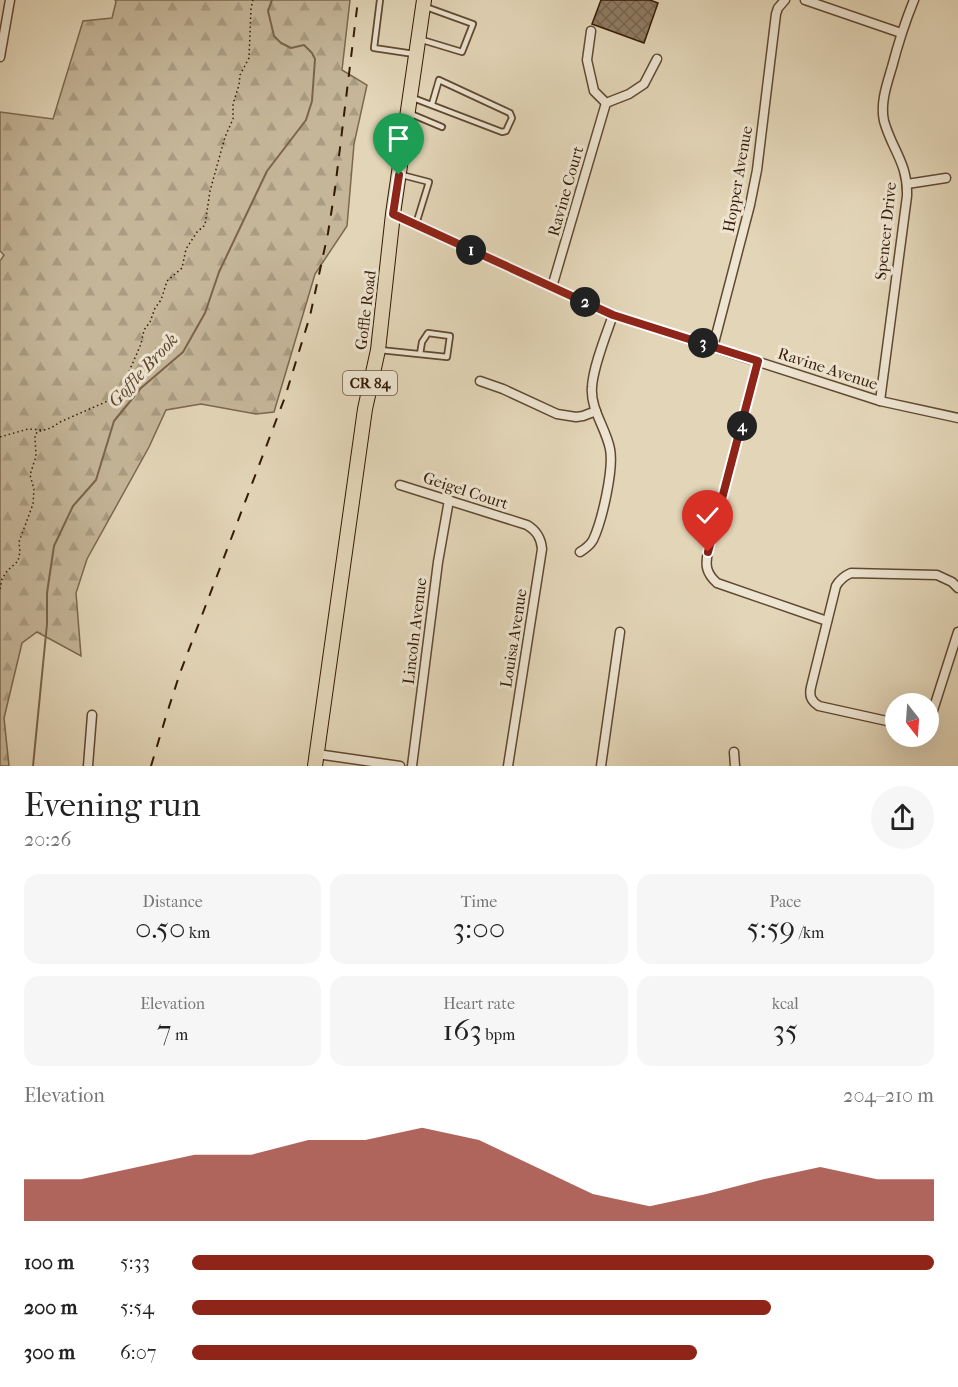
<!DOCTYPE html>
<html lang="en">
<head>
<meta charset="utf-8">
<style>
	:root { --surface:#fff; --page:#f6f6f6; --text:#222; --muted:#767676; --accent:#8f2418 }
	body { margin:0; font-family:"IM FELL French Canon",serif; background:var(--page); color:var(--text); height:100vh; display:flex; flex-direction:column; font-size:22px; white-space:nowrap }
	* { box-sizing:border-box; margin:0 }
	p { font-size:20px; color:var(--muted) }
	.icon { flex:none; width:33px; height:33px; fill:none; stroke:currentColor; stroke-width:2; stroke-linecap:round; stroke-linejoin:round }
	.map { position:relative; height:766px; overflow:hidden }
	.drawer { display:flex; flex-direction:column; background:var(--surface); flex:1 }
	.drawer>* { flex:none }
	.needle { width:39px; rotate:163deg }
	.buttons { position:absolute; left:885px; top:693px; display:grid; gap:12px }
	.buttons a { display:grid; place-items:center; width:54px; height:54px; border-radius:50%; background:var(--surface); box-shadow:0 6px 24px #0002; font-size:30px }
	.pin { position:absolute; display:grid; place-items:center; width:51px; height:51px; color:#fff; margin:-62px -26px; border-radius:50% 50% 50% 0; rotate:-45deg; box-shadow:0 0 6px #0007 }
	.pin .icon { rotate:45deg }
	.km { position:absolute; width:30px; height:30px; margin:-15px; border-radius:50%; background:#222; color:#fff; font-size:16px; line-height:30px; text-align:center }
	.round { display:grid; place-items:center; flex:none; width:63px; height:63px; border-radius:32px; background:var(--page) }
	.headline { display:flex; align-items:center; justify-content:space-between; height:102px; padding:0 24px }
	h1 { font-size:33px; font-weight:600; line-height:45px }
	.metrics { display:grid; grid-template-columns:repeat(3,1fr); gap:9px; height:102px; padding:6px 24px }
	.metrics div { display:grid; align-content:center; border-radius:15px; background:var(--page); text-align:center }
	.metrics b { font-size:30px; font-weight:600 }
	.metrics small { font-size:16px; font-weight:400 }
	.metrics p { font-size:16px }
	.chart { height:168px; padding:12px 24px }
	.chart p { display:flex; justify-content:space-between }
	.chart svg { width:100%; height:108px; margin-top:6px; fill:var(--accent); opacity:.7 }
	ul { padding:0 24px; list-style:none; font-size:20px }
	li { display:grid; grid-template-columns:96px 72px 1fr; align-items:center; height:45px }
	li i { height:15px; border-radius:8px; background:var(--accent) }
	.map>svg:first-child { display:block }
	.forest { fill:url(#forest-firs); stroke:#7c684e; stroke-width:1.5 }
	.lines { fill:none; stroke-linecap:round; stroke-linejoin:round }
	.stream { stroke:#7a644b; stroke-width:2 }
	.building { fill:url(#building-cross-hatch); stroke:#341a04; stroke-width:1.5 }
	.lane-casing { stroke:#604931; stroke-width:8 }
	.street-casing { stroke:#604931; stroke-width:11 }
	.primary-casing { stroke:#341a04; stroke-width:16 }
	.path { stroke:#341a04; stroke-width:1.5; stroke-dasharray:1.5 3; stroke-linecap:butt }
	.lane { stroke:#ede4d1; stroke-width:4.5 }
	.street { stroke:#ede4d1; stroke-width:8 }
	.primary { stroke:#e3d6b8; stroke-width:14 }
	.rail { stroke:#341a04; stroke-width:2; stroke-dasharray:10 10; stroke-linecap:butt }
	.route-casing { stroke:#fff; stroke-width:12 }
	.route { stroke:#8f2418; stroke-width:8 }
	.labels { text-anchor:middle; stroke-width:6; stroke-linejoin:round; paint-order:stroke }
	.shield { fill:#ede4d1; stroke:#6c5742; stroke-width:1.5 }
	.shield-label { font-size:15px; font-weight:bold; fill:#341a04 }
	.street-label { font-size:16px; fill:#341a04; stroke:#ede4d1 }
	.water-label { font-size:18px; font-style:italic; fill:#5d452e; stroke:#ede4d1 }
</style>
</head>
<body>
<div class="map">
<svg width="958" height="766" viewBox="0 0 958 766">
	<defs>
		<pattern id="forest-firs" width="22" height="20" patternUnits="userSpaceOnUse" patternTransform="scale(1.5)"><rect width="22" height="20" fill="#c5b699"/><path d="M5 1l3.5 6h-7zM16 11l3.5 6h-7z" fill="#aa9c82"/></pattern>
		<pattern id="building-cross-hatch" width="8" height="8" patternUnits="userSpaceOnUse" patternTransform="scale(1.5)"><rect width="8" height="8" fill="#8f7c62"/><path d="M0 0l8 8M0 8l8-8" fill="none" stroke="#76654f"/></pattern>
	</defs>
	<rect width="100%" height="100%" fill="#e3d6b8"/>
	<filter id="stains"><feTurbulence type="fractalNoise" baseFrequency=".00333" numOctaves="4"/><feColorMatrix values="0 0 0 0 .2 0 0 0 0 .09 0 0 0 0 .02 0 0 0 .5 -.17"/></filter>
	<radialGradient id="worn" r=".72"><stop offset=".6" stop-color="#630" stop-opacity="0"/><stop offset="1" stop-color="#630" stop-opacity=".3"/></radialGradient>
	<!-- forest -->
	<path class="forest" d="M115,0h235l-8,70 25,15 -13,59 -7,82 -32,48 -41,138 -18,2 -55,-10 -35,6 -17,37 -62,112 -11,34 5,63 -44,-24 -15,11 -18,75 5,48h-9v-505l4,-6 -4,-4v-139l53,7 30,-98 29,-3 4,-16z"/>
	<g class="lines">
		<!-- stream -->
		<path class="stream" d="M33,766l14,-142v-31l7,-47 19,-40 23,-26 18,-59 27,-33 42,-36 22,-39 14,-41 48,-101 39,-51 6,-19 3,-42 -3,-6 -8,-8 -13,3 -10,-5 -7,-7 -6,-25 4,-11"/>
	</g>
	<!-- building -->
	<path class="building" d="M601,0h49l8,3 -14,40 -52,-19z"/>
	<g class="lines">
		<defs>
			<g id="lane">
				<path d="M380,0l-6,48 40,6"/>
				<path d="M419,39l43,13 11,-28 -47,-17"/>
				<path d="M413,98l89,34 4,-1 6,-13 -2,-5 -71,-33 -7,24"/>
				<path d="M411,114l31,13"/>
				<path d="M402,175l27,7 -13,42"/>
				<path d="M380,350l67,7 3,-21 -22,-3 -6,9 -2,12"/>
			</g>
			<g id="street">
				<path d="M805,0l96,33"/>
				<path d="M591,31l-4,29 7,31 12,12"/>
				<path d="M0,57l10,-57"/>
				<path d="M606,103l23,-9 15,-10 13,-25"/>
				<path d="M907,184l39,-6"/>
				<path d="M393,214l220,101 267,86 78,17"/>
				<path d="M552,287l54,-184"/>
				<path d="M713,347l37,-142 7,-35 19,-156 2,-6 7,-8"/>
				<path d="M758,361l-50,191c-3,13 -2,21 9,31l110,38"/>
				<path d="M480,381l23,8 54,25 19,3 7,-1 13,-5"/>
				<path d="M880,401l27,-205c1,-33 -15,-46 -23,-75 -4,-18 3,-37 8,-54 6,-23 13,-45 22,-67"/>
				<path d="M400,485l127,40c10,6 14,13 15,24l-34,217"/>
				<path d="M580,552c5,-3 10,-7 13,-12 9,-19 21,-71 17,-91 -4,-21 -20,-40 -18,-62 1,-20 14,-52 21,-72"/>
				<path d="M896,723l-77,-17c-8,-5 -10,-10 -8,-19l25,-101c4,-7 8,-10 15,-13l86,2 15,7 6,6"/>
				<path d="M928,726l30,-94"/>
				<path d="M734,752l1,14"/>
				<path d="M317,754l83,12"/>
				<path d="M88,766l4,-51"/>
				<path d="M412,766l26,-204 11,-62"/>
				<path d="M601,766l19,-134"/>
			</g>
			<path id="primary" d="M315,766l50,-357 13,-59 15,-136 31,-214"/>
		</defs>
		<!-- lane casing -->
		<use href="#lane" class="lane-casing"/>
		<!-- street casing -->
		<use href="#street" class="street-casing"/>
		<!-- primary casing -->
		<use href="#primary" class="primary-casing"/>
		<!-- path -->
		<g class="path">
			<path d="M0,437l28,-8 16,1"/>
			<path d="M0,589l2,-10 5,-8 11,-10 2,-9 -1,-10 14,-38 1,-15 -4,-14 6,-19 -1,-20 2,-4 14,-4 9,-6 50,-22 11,-10 20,-46 3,-14 6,-8 5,-14 6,-8 6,-19 15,-13 4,-19 11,-17 8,-7 5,-34 15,-54 8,-18v-15l6,-19 1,-10 9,-17 2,-50 2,-8"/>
		</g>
		<!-- lane -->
		<use href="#lane" class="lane"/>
		<!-- street -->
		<use href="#street" class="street"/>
		<!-- primary -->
		<use href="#primary" class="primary"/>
		<!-- rail -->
		<path class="rail" d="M151,766l16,-53 13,-40 105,-276 25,-81 18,-83 7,-44 23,-189"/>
	</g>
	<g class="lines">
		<defs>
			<path id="route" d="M399,175l-6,39 220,101 145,46 -50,191"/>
		</defs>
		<!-- route casing -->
		<use href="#route" class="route-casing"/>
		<!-- route -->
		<use href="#route" class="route"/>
	</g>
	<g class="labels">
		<!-- shield labels -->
		<rect class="shield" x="343" y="371" width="54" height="24" rx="4.5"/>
		<g class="shield-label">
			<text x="370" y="388">CR 84</text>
		</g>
		<!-- street labels -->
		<g class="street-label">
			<text transform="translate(737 179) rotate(-80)" y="6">Hopper Avenue</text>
			<text transform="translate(565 191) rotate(-74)" y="6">Ravine Court</text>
			<text transform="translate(885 231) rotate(-84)" y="6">Spencer Drive</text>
			<text transform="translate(365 310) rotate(-83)" y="6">Goffle Road</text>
			<text transform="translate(828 368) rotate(18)" y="6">Ravine Avenue</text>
			<text transform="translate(466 490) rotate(18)" y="6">Geigel Court</text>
			<text transform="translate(414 631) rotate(-83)" y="6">Lincoln Avenue</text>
			<text transform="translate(513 638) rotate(-81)" y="6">Louisa Avenue</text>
		</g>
		<!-- water labels -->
		<g class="water-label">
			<text transform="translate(143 370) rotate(-47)" y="6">Goffle Brook</text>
		</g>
	</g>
	<rect width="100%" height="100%" filter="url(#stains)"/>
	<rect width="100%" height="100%" fill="url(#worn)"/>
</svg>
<div class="buttons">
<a><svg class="needle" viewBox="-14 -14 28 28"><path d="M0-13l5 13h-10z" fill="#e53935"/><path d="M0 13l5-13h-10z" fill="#767676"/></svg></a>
</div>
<div class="pin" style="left:399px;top:175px;background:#1e9e55"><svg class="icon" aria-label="arrive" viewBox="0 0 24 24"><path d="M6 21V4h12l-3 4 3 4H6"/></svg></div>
<div class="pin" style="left:708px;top:552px;background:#d93025"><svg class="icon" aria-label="check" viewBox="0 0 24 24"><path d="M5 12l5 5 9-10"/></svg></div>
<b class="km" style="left:471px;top:250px">1</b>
<b class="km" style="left:585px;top:302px">2</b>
<b class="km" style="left:703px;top:343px">3</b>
<b class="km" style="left:742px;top:426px">4</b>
</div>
<section class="drawer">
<div class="headline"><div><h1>Evening run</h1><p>20:26</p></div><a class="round"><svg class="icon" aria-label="share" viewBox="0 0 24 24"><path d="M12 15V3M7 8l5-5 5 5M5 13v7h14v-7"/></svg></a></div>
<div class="metrics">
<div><p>Distance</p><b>0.50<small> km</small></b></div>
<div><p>Time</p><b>3:00</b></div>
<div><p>Pace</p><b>5:59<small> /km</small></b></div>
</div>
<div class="metrics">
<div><p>Elevation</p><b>7<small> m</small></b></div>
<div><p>Heart rate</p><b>163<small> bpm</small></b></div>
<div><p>kcal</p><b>35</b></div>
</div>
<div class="chart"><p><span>Elevation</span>204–210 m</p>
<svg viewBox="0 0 160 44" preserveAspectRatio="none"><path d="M0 44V27L10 27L20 22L30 17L40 17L50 11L60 11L70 6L80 11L90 22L100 33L110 38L120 33L130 27L140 22L150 27L160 27V44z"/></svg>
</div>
<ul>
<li><b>100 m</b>5:33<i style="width:100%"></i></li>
<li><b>200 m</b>5:54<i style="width:78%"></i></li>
<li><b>300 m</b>6:07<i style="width:68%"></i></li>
</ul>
</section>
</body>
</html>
